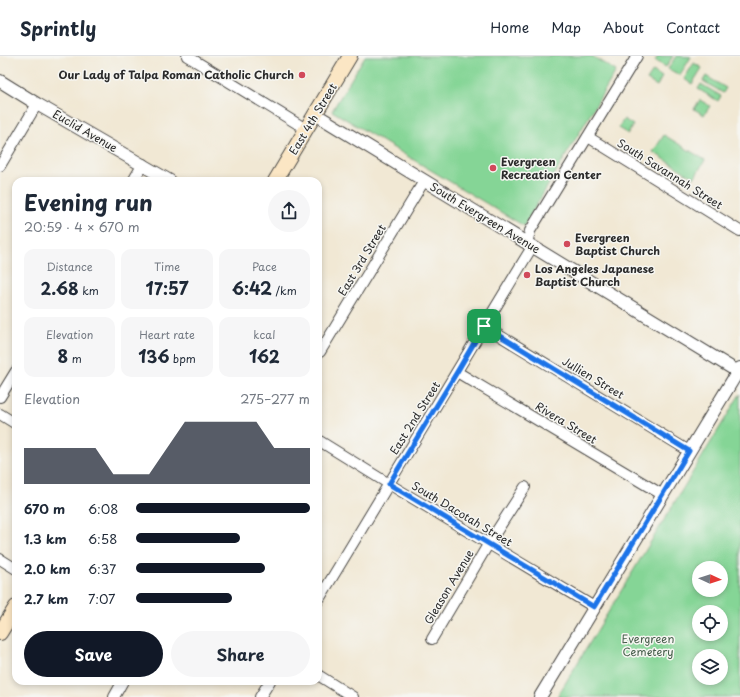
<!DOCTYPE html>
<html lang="en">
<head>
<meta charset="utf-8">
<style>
	:root { --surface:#fff; --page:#f6f6f7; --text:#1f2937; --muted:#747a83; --line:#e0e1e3; --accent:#111827 }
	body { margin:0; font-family:"Playpen Sans",sans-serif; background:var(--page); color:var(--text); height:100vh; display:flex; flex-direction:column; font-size:15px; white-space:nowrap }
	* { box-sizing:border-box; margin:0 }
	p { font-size:13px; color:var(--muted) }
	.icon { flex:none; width:22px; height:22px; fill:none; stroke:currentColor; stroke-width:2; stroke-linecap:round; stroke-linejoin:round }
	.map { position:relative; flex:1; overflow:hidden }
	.panel { position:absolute; left:12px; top:121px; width:310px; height:508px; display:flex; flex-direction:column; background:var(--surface); border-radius:12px; box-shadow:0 2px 6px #0003 }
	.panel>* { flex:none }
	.needle { width:26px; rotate:93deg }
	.tools { position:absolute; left:692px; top:505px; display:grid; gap:8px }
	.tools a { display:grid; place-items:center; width:36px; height:36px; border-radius:50%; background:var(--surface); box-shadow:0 2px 6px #0003; font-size:20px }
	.pin { position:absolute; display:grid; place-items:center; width:34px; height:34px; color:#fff; margin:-17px; border-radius:8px; box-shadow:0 2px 6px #0006 }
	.round { display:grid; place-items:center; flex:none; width:42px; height:42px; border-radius:21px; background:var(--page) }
	.head { display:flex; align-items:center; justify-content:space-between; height:68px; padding:0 12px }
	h1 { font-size:22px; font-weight:700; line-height:30px }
	.figures { display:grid; grid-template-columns:repeat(3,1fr); gap:6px; height:68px; padding:4px 12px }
	.figures div { display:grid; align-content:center; border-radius:10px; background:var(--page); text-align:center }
	.figures b { font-size:17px; font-weight:700 }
	.figures small { font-size:11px; font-weight:400 }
	.figures p { font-size:11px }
	.chart { height:112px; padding:8px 12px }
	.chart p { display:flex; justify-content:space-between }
	.chart svg { width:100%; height:72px; margin-top:4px; fill:var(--accent); opacity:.7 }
	.action { display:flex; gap:8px; margin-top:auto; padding:8px 12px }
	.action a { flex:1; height:46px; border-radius:24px; background:var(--accent); color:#fff; font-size:16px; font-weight:700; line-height:46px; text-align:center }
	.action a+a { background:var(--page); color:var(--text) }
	ul { padding:0 12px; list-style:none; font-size:13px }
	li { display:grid; grid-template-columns:64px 48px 1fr; align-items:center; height:30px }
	li i { height:10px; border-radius:5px; background:var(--accent) }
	header { display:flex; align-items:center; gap:24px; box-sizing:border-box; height:56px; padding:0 20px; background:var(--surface); border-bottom:1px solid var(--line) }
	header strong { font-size:19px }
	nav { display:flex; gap:22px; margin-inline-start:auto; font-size:14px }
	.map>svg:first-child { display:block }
	.green { fill:#85d596; stroke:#588060; fill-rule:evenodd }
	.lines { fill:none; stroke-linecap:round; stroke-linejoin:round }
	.minor-casing { stroke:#494744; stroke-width:12 }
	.tertiary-casing { stroke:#494744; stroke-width:14 }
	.secondary-casing { stroke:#494744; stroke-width:16 }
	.minor { stroke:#fff; stroke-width:10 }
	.tertiary { stroke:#fff; stroke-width:12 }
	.secondary { stroke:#fbe6c4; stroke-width:14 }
	.route-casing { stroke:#fff; stroke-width:8 }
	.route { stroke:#1a73e8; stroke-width:5 }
	.poi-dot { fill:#d1495b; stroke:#f6f6f2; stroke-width:1.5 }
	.labels { text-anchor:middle; stroke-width:3; stroke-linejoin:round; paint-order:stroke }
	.poi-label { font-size:11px; font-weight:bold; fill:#2b2b2b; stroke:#f6f6f2; text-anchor:start }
	.street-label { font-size:11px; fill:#2b2b2b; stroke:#f6f6f2 }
	.park-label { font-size:11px; fill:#465e4b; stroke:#f6f6f2 }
</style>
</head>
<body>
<header>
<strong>Sprintly</strong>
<nav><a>Home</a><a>Map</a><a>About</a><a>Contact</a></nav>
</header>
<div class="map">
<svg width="740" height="641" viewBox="0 0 740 641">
	<rect width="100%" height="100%" fill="#f6f6f2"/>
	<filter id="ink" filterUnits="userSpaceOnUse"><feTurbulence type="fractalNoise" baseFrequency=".025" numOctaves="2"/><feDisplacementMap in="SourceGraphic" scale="8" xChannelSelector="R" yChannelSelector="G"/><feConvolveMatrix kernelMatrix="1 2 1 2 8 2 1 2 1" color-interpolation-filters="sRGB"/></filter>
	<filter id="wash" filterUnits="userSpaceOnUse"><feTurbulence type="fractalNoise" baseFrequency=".012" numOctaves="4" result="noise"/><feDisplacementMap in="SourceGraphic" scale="16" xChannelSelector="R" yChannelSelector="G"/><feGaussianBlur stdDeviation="0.9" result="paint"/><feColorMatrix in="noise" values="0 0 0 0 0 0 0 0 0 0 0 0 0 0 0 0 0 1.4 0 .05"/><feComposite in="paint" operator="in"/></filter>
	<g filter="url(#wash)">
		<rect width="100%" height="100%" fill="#f1e8d4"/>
		<!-- green -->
		<g class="green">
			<path d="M365,0h227l24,15 -92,155 -192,-115z"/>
			<path d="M658,0h15l-7,11 -11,-6z"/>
			<path d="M676,0l15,1 -11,18 -12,-6z"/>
			<path d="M694,7l8,5 -10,16 -8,-5z"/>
			<path d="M653,15l9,6 -5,9 -10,-6z"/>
			<path d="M706,20l20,12 -3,5 -20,-12z"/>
			<path d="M701,28l20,12 -3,5 -20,-12z"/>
			<path d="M700,44l10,6 -6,9 -10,-6z"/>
			<path d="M624,63l9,6 -5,9 -10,-6z"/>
			<path d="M664,79l41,25 -11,18 -41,-26z"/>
			<path d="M740,338v303h-183zM699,512h22v22h-22zM699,556h22v22h-22zM699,600h22v22h-22z"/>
		</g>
	</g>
	<g filter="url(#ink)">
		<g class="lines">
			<defs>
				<g id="minor">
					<path d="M187,0l119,73"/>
					<path d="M588,81l152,94"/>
					<path d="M0,110l37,-62"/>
					<path d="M133,125l10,-17"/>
					<path d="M527,188l3,-13 107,-175"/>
					<path d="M484,270l205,125"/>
					<path d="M320,296l104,-171"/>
					<path d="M457,316l206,123"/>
					<path d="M0,341l16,-26"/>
					<path d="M0,358l16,10"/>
					<path d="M318,384l71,44 205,123"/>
					<path d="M0,503l16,10"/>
					<path d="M318,545l214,-354"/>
					<path d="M432,583l57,-96 36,-56"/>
					<path d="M318,619l35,22"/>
					<path d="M114,641l9,-16"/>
					<path d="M260,641l10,-16"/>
				</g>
				<g id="tertiary">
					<path d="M0,25l37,23 133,77"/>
					<path d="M315,58l425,259"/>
					<path d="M540,641l200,-329"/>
				</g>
				<g id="secondary">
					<path d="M275,125l75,-125"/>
					<path d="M0,577l16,-26"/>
				</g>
			</defs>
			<!-- minor casing -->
			<use href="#minor" class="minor-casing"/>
			<!-- tertiary casing -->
			<use href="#tertiary" class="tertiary-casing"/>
			<!-- secondary casing -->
			<use href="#secondary" class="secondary-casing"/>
			<!-- minor -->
			<use href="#minor" class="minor"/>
			<!-- tertiary -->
			<use href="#tertiary" class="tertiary"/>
			<!-- secondary -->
			<use href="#secondary" class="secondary"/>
		</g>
	</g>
	<g class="lines" filter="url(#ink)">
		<defs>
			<path id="route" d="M484,270l205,125 -95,156 -205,-123 68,-112z"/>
		</defs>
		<!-- route casing -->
		<use href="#route" class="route-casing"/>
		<!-- route -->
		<use href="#route" class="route"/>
	</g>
	<!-- markers -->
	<g class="poi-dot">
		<circle cx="302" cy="19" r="4"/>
		<circle cx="493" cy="112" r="4"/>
		<circle cx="567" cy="188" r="4"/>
		<circle cx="527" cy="219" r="4"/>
	</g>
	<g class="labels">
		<!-- poi labels -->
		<g class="poi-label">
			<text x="294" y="23" text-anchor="end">Our Lady of Talpa Roman Catholic Church</text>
			<text x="501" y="110">Evergreen<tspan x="501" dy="13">Recreation Center</tspan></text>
			<text x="575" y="186">Evergreen<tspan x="575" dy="13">Baptist Church</tspan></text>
			<text x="535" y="217">Los Angeles Japanese<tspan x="535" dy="13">Baptist Church</tspan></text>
		</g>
		<!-- street labels -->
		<g class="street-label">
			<text transform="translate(313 63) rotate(-59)" y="4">East 4th Street</text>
			<text transform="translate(85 75) rotate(30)" y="4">Euclid Avenue</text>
			<text transform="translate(670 118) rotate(32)" y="4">South Savannah Street</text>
			<text transform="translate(485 162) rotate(31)" y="4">South Evergreen Avenue</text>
			<text transform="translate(362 204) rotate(-59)" y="4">East 3rd Street</text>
			<text transform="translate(593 322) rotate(31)" y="4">Jullien Street</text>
			<text transform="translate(415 362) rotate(-58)" y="4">East 2nd Street</text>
			<text transform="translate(566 367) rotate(31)" y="4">Rivera Street</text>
			<text transform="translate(462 458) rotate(31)" y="4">South Dacotah Street</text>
			<text transform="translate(449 531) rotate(-59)" y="4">Gleason Avenue</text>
		</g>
		<!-- park labels -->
		<g class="park-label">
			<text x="648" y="587">Evergreen<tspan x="648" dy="13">Cemetery</tspan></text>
		</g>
	</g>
</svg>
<div class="tools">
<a><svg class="needle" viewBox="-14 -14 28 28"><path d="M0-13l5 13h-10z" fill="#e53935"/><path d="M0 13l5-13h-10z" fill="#747a83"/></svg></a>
<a><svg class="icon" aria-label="locate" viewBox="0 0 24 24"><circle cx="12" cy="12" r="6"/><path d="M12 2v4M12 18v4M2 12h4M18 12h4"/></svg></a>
<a><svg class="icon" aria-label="layers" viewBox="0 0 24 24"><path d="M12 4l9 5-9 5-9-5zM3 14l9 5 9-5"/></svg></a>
</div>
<div class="pin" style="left:484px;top:270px;background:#1e9e55"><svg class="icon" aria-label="arrive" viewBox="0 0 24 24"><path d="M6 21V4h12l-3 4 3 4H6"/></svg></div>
<section class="panel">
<div class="head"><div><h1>Evening run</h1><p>20:59 · 4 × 670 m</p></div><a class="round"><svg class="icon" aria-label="share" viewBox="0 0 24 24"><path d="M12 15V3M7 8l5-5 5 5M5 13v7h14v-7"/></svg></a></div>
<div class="figures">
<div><p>Distance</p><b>2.68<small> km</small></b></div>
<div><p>Time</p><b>17:57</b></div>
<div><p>Pace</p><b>6:42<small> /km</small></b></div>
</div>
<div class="figures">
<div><p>Elevation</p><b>8<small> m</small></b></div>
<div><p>Heart rate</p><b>136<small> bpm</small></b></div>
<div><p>kcal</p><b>162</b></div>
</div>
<div class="chart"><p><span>Elevation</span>275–277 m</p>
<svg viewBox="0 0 160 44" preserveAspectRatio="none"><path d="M0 44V22L10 22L20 22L30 22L40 22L50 38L60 38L70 38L80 22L90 6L100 6L110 6L120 6L130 6L140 22L150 22L160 22V44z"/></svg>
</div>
<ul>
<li><b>670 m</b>6:08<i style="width:100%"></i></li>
<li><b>1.3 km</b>6:58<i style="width:60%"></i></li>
<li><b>2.0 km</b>6:37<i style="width:74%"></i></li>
<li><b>2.7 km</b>7:07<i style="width:55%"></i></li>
</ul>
<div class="action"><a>Save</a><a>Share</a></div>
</section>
</div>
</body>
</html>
